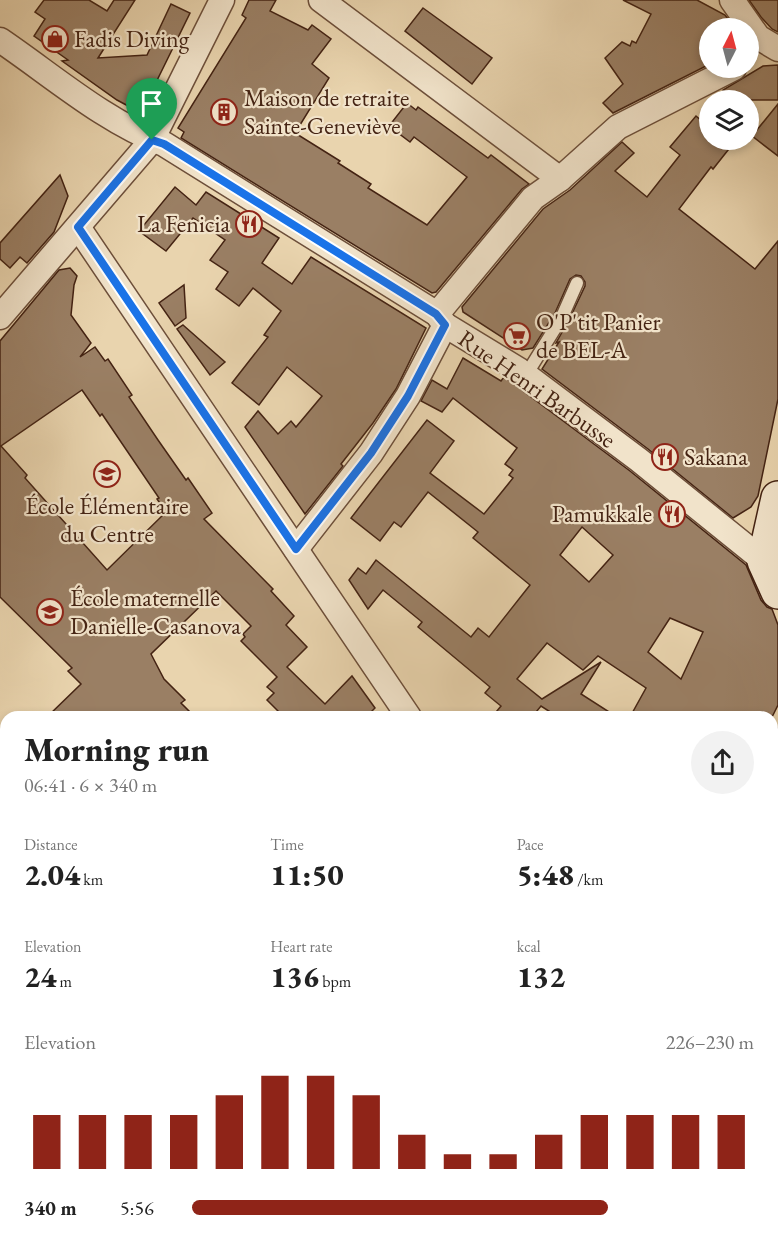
<!DOCTYPE html>
<html lang="en">
<head>
<meta charset="utf-8">
<style>
	:root { --surface:#fff; --page:#f2f2f2; --text:#222; --muted:#767676; --accent:#8f2418 }
	body { margin:0; font-family:"EB Garamond",serif; background:var(--page); color:var(--text); height:100vh; display:flex; flex-direction:column; font-size:22px; white-space:nowrap }
	* { box-sizing:border-box; margin:0 }
	p { font-size:20px; color:var(--muted) }
	.icon { flex:none; width:33px; height:33px; fill:none; stroke:currentColor; stroke-width:2; stroke-linecap:round; stroke-linejoin:round }
	.map { position:relative; flex:1; overflow:hidden }
	.panel { position:absolute; left:0px; top:711px; width:778px; height:532px; display:flex; flex-direction:column; background:var(--surface); border-radius:18px 18px 0 0; box-shadow:0 3px 9px #0003 }
	.panel>* { flex:none }
	.needle { width:39px; rotate:6deg }
	.tools { position:absolute; left:699px; top:18px; display:grid; gap:12px }
	.tools a { display:grid; place-items:center; width:60px; height:60px; border-radius:50%; background:var(--surface); box-shadow:0 3px 9px #0003; font-size:30px }
	.pin { position:absolute; display:grid; place-items:center; width:51px; height:51px; color:#fff; margin:-62px -26px; border-radius:50% 50% 50% 0; rotate:-45deg; box-shadow:0 0 6px #0007 }
	.pin .icon { rotate:45deg }
	.round { display:grid; place-items:center; flex:none; width:63px; height:63px; border-radius:32px; background:var(--page) }
	.headline { display:flex; align-items:center; justify-content:space-between; height:102px; padding:0 24px }
	h1 { font-size:33px; font-weight:800; line-height:45px }
	.metrics { display:grid; grid-template-columns:repeat(3,1fr); gap:9px; height:102px; padding:6px 24px }
	.metrics div { display:grid; align-content:center }
	.metrics b { font-size:30px; font-weight:800 }
	.metrics small { font-size:16px; font-weight:400 }
	.metrics p { font-size:16px }
	.chart { height:168px; padding:12px 24px }
	.chart p { display:flex; justify-content:space-between }
	.chart svg { width:100%; height:108px; margin-top:6px; stroke:var(--accent); stroke-width:6 }
	ul { padding:0 24px; list-style:none; font-size:20px }
	li { display:grid; grid-template-columns:96px 72px 1fr; align-items:center; height:45px }
	li i { height:15px; border-radius:8px; background:var(--accent) }
	.map>svg:first-child { display:block }
	.building { fill:#9a7f64; stroke:#442313; stroke-width:1.5; fill-rule:evenodd }
	.lines { fill:none; stroke-linecap:round; stroke-linejoin:round }
	.lane-casing { stroke:#6d4f3a; stroke-width:15 }
	.street-casing { stroke:#6d4f3a; stroke-width:27 }
	.secondary-casing { stroke:#442313; stroke-width:36 }
	.lane { stroke:#f1e3ca; stroke-width:12 }
	.street { stroke:#f1e3ca; stroke-width:24 }
	.secondary { stroke:#f1e3ca; stroke-width:33 }
	.route-casing { stroke:#fff; stroke-width:12 }
	.route { stroke:#1a73e8; stroke-width:8 }
	.labels { text-anchor:middle; stroke-width:4.5; stroke-linejoin:round; paint-order:stroke }
	.poi-label { font-size:24px; fill:#442313; stroke:#f1e3ca; text-anchor:start }
	.street-label { font-size:24px; fill:#442313; stroke:#f1e3ca }
</style>
</head>
<body>
<div class="map">
<svg width="778" height="1243" viewBox="0 0 778 1243">
	<rect width="100%" height="100%" fill="#e9d4ae"/>
	<filter id="stains"><feTurbulence type="fractalNoise" baseFrequency=".00333" numOctaves="4"/><feColorMatrix values="0 0 0 0 .2 0 0 0 0 .09 0 0 0 0 .02 0 0 0 .5 -.17"/></filter>
	<radialGradient id="worn" r=".72"><stop offset=".6" stop-color="#630" stop-opacity="0"/><stop offset="1" stop-color="#630" stop-opacity=".3"/></radialGradient>
	<!-- building -->
	<g class="building">
		<path d="M44,0h45l18,11 7,-11h21l-37,58 49,-3 24,-51 19,9 -49,100 -24,-13 -55,-39 6,-1 -34,-24 11,-17 -10,-7z"/>
		<path d="M249,0h27l-6,11 38,19 4,-5 19,14 -19,25 17,14 -34,55 45,28 -2,2 33,21 -3,4 59,37 40,-48 -53,-40 -4,5 -21,-16 18,-23 9,7 2,-3 70,51 3,-3 38,29 -7,5 -86,103 -4,1 -251,-155 3,-6 -6,-4 68,-110 -4,-3z"/>
		<path d="M623,0h74l28,15 10,13h-25v36l-97,49 -10,-10 20,-19 -18,-26 17,-16 8,4 2,-5 4,2 15,-29z"/>
		<path d="M749,0h29v32l-6,-3 -11,-12z"/>
		<path d="M423,8l69,50 -20,26 -67,-53z"/>
		<path d="M778,65v35h-44l-11,-10 40,-24z"/>
		<path d="M778,104v52l-26,-20z"/>
		<path d="M696,116l14,12v12h26l-23,29 -2,-2 -32,42 76,60 23,-28v158l-20,97 -7,11 -18,11 -85,-69 -106,-80 17,-27 -3,1 13,-23 16,-34v-4l-4,-6 -5,-1 -6,4 -15,34 -22,35 -11,2 -59,-38 -1,-5 81,-98 27,-19 52,-48 12,11 -19,18 32,26 33,-42 -10,-8z"/>
		<path d="M60,175l8,21 -14,36 -27,31 -7,-6 -10,11 -10,-9v-16z"/>
		<path d="M175,187l21,18 10,-13 73,46 -17,25 30,21 19,-27 115,71 -30,61 -23,34 -32,41 2,2 -38,48 -60,-87 13,-16 20,23 13,-13 5,6 26,-31 -35,-29 -28,38 -27,-22 36,-46 -4,-2 17,-24 -28,-23 -14,18 -23,-17 12,-17 -18,-12 15,-20 -32,-22 -27,33 -27,-20z"/>
		<path d="M70,268l7,8 -3,9 -3,30 20,28 -11,14 15,-10 10,14 3,-2 24,36 -3,2 29,43 28,40 2,-2 24,35 -8,6 69,70 -2,2 23,25 -8,9 21,22 -20,20 38,37 27,-28 23,32 -9,9h-82l-17,-17 7,-7 -7,-6 10,-10 -36,-36 4,-4 -2,-3 8,-8 -35,-35 -65,63 13,25 21,21 -4,3 14,14h-148l34,-33 -13,-13 4,-3 -72,-71v-256l59,-71zM82,390l18,26 2,-2 57,84 -2,1 9,13 -59,58 -82,-92 2,-3 -26,-29z"/>
		<path d="M184,285l2,33 -11,8 -16,-23z"/>
		<path d="M183,325l42,37 -15,13 -33,-46z"/>
		<path d="M463,358l38,23 3,-4 7,5 119,89 116,94 15,35 6,7 5,2 6,16v80l-6,12h-142l16,-29 -48,-32 -15,14 -36,-27 -30,36 25,20 59,-37 -20,32 36,23h-59l-17,-11 -9,11h-40l9,-11 -16,-13 5,-6 -72,-60 4,-5 -39,-32 -15,19 -19,-29 9,-12 8,6 10,-14 95,77 7,-9 11,9 41,-52 -57,-47 5,-6 -50,-40 -27,35 -7,-5 -14,19 -29,-23 76,-98 27,21 -24,32 54,41 29,-36 -4,-3 4,-5 -8,-6 12,-16 -64,-50 -11,14 -21,-11 11,-21 15,9zM582,527l31,28 -24,27 -29,-27zM670,618l33,14 -22,47 -33,-27z"/>
	</g>
	<g class="lines">
		<defs>
			<g id="lane">
				<path d="M526,375l36,-58 15,-34"/>
				<path d="M0,992l6,-6"/>
				<path d="M772,1049l6,7"/>
			</g>
			<g id="street">
				<path d="M321,0l239,179"/>
				<path d="M732,0l26,37 20,12"/>
				<path d="M0,40c53,36 104,81 164,104l273,170 8,11 74,45 120,90 125,101"/>
				<path d="M78,227l331,490"/>
				<path d="M437,314l96,-116 27,-19 58,-52 116,-59"/>
				<path d="M0,317l152,-177 70,-140"/>
				<path d="M296,549l75,-96 37,-57 37,-71"/>
				<path d="M772,751l6,-10"/>
				<path d="M0,759l6,5"/>
				<path d="M772,1080l6,-3"/>
				<path d="M427,1243l7,-5"/>
				<path d="M458,1243v-5"/>
				<path d="M516,1243l9,-5"/>
			</g>
			<path id="secondary" d="M778,498l-14,63 14,31"/>
		</defs>
		<!-- lane casing -->
		<use href="#lane" class="lane-casing"/>
		<!-- street casing -->
		<use href="#street" class="street-casing"/>
		<!-- secondary casing -->
		<use href="#secondary" class="secondary-casing"/>
		<!-- lane -->
		<use href="#lane" class="lane"/>
		<!-- street -->
		<use href="#street" class="street"/>
		<!-- secondary -->
		<use href="#secondary" class="secondary"/>
	</g>
	<g class="lines">
		<defs>
			<path id="route" d="M152,140l12,4 272,170 9,11 -37,71 -37,57 -75,96 -218,-322z"/>
		</defs>
		<!-- route casing -->
		<use href="#route" class="route-casing"/>
		<!-- route -->
		<use href="#route" class="route"/>
	</g>
	<!-- icons -->
	<defs>
		<symbol id="shop-ring" viewBox="-11 -11 22 22"><circle r="9.5" fill="#f1e3ca" stroke="#8f2418" stroke-width="1.5"/><path d="M-5-2.5h2.3a2.7 3.5 0 0 1 5.4 0H5L5.5 6h-11ZM-1.5-2.5h3a1.5 2.3 0 0 0-3 0Z" fill="#8f2418"/></symbol>
		<symbol id="building-ring" viewBox="-11 -11 22 22"><circle r="9.5" fill="#f1e3ca" stroke="#8f2418" stroke-width="1.5"/><path d="M-4-6H4V6H1V3H-1V6H-4ZM-2.5-4.3h1.7v1.8h-1.7ZM.8-4.3h1.7v1.8H.8ZM-2.5-1h1.7V.8h-1.7ZM.8-1h1.7V.8H.8Z" fill="#8f2418"/></symbol>
		<symbol id="restaurant-ring" viewBox="-11 -11 22 22"><circle r="9.5" fill="#f1e3ca" stroke="#8f2418" stroke-width="1.5"/><path d="M-5-6h1v4h1v-4h1v4h1v-4h1v5L-1.5 .5V6h-2V.5L-5-1ZM5-6V6H3V1.5H1.5Q1.5-4 5-6Z" fill="#8f2418"/></symbol>
		<symbol id="supermarket-ring" viewBox="-11 -11 22 22"><circle r="9.5" fill="#f1e3ca" stroke="#8f2418" stroke-width="1.5"/><path d="M-6-5.5h2.5l.6 2H6L4.5 2H-2.5L-4.4-4H-6ZM-1.5 3.2a1.3 1.3 0 1 0 .1 0ZM3 3.2a1.3 1.3 0 1 0 .1 0Z" fill="#8f2418"/></symbol>
		<symbol id="school-ring" viewBox="-11 -11 22 22"><circle r="9.5" fill="#f1e3ca" stroke="#8f2418" stroke-width="1.5"/><path d="M0-5L7-2L0 1L-7-2ZM-4 1L0 2.5L4 1V4Q0 6-4 4Z" fill="#8f2418"/></symbol>
	</defs>
	<g fill-rule="evenodd">
		<use href="#shop-ring" x="40" y="24" width="30" height="30"/>
		<use href="#building-ring" x="209" y="97" width="30" height="30"/>
		<use href="#restaurant-ring" x="234" y="209" width="30" height="30"/>
		<use href="#supermarket-ring" x="502" y="321" width="30" height="30"/>
		<use href="#restaurant-ring" x="650" y="442" width="30" height="30"/>
		<use href="#school-ring" x="92" y="459" width="30" height="30"/>
		<use href="#restaurant-ring" x="657" y="499" width="30" height="30"/>
		<use href="#school-ring" x="35" y="597" width="30" height="30"/>
	</g>
	<g class="labels">
		<!-- poi labels -->
		<g class="poi-label">
			<text x="74" y="47">Fadis Diving</text>
			<text x="244" y="106">Maison de retraite<tspan x="244" dy="28">Sainte-Geneviève</tspan></text>
			<text x="230" y="232" text-anchor="end">La Fenicia</text>
			<text x="536" y="330">O'P'tit Panier<tspan x="536" dy="28">de BEL-A</tspan></text>
			<text x="684" y="465">Sakana</text>
			<text x="107" y="514" text-anchor="middle">École Élémentaire<tspan x="107" dy="28">du Centre</tspan></text>
			<text x="652" y="522" text-anchor="end">Pamukkale</text>
			<text x="70" y="606">École maternelle<tspan x="70" dy="28">Danielle-Casanova</tspan></text>
		</g>
		<!-- street labels -->
		<g class="street-label">
			<text transform="translate(537 389) rotate(35)" y="8">Rue Henri Barbusse</text>
		</g>
	</g>
	<rect width="100%" height="100%" filter="url(#stains)"/>
	<rect width="100%" height="100%" fill="url(#worn)"/>
</svg>
<div class="tools">
<a><svg class="needle" viewBox="-14 -14 28 28"><path d="M0-13l5 13h-10z" fill="#e53935"/><path d="M0 13l5-13h-10z" fill="#767676"/></svg></a>
<a><svg class="icon" aria-label="layers" viewBox="0 0 24 24"><path d="M12 4l9 5-9 5-9-5zM3 14l9 5 9-5"/></svg></a>
</div>
<div class="pin" style="left:152px;top:140px;background:#1e9e55"><svg class="icon" aria-label="arrive" viewBox="0 0 24 24"><path d="M6 21V4h12l-3 4 3 4H6"/></svg></div>
<section class="panel">
<div class="headline"><div><h1>Morning run</h1><p>06:41 · 6 × 340 m</p></div><a class="round"><svg class="icon" aria-label="share" viewBox="0 0 24 24"><path d="M12 15V3M7 8l5-5 5 5M5 13v7h14v-7"/></svg></a></div>
<div class="metrics">
<div><p>Distance</p><b>2.04<small> km</small></b></div>
<div><p>Time</p><b>11:50</b></div>
<div><p>Pace</p><b>5:48<small> /km</small></b></div>
</div>
<div class="metrics">
<div><p>Elevation</p><b>24<small> m</small></b></div>
<div><p>Heart rate</p><b>136<small> bpm</small></b></div>
<div><p>kcal</p><b>132</b></div>
</div>
<div class="chart"><p><span>Elevation</span>226–230 m</p>
<svg viewBox="0 0 160 44" preserveAspectRatio="none"><path d="M5 44V22M15 44V22M25 44V22M35 44V22M45 44V14M55 44V6M65 44V6M75 44V14M85 44V30M95 44V38M105 44V38M115 44V30M125 44V22M135 44V22M145 44V22M155 44V22"/></svg>
</div>
<ul>
<li><b>340 m</b>5:56<i style="width:74%"></i></li>
</ul>
</section>
</div>
</body>
</html>
